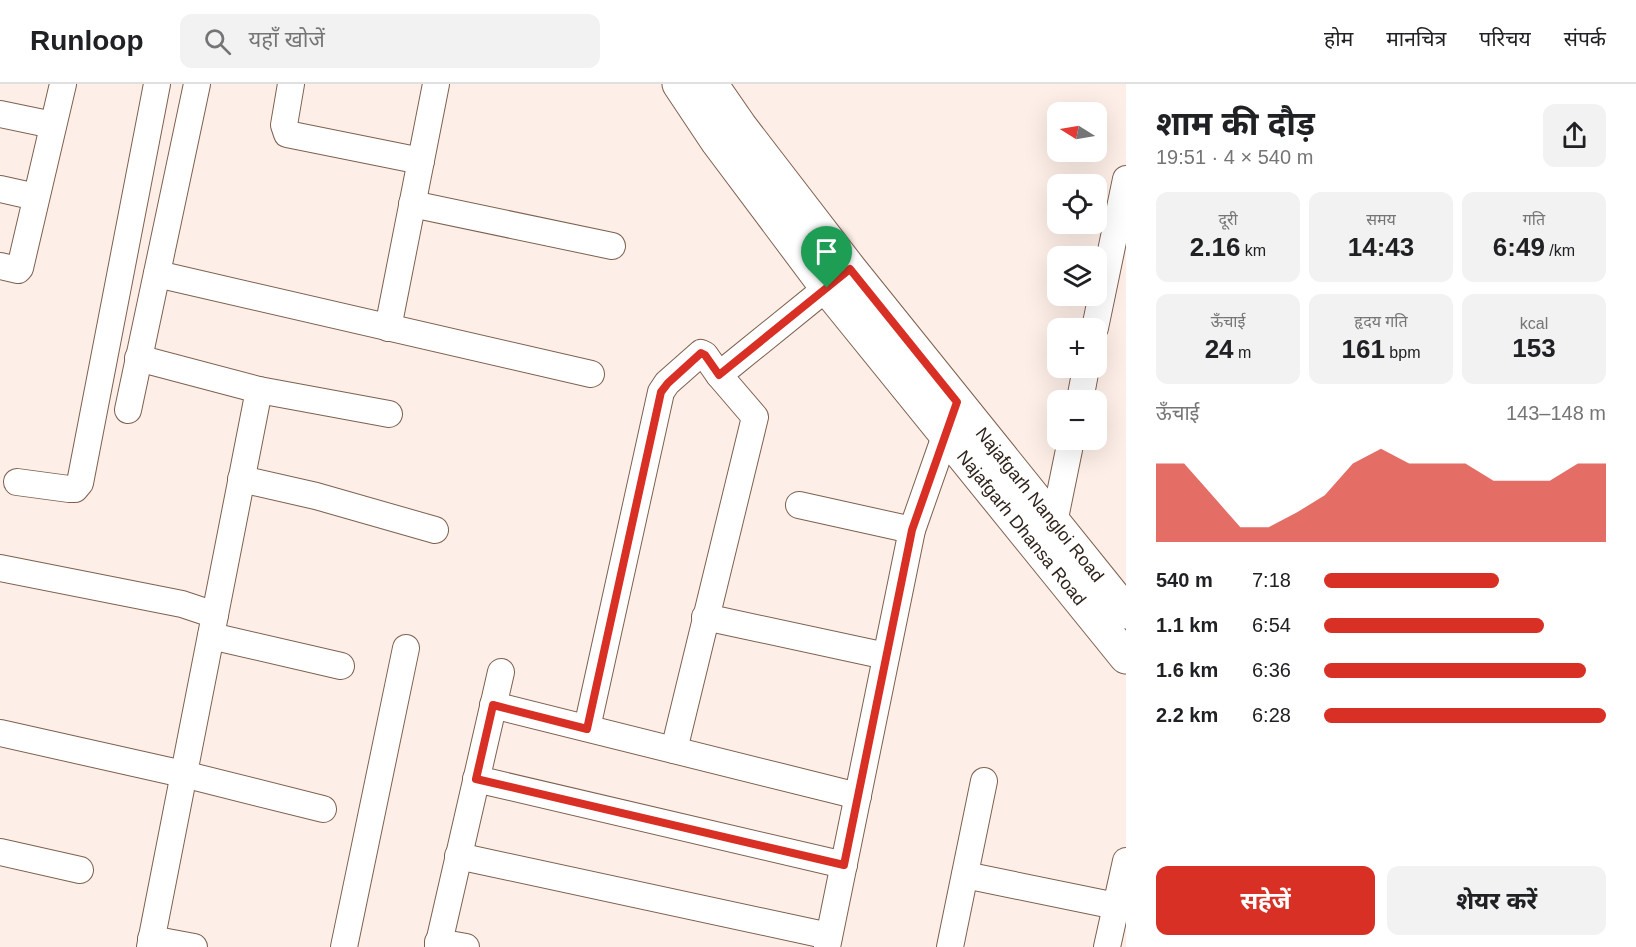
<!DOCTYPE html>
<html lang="hi">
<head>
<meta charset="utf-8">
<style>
	:root { --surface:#fff; --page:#f2f2f2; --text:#202124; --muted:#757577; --line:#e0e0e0; --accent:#d93025 }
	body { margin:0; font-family:Arial,"Noto Sans Devanagari",sans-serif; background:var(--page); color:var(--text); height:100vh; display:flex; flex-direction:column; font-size:22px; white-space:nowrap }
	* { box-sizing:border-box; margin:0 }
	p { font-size:20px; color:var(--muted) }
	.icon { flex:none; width:33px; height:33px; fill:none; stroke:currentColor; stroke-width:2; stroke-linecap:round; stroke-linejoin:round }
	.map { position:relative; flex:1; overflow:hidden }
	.panel { display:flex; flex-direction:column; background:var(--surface); width:510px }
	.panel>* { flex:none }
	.needle { width:39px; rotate:281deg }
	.controls { position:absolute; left:1047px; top:18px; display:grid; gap:12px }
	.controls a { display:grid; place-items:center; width:60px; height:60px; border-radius:12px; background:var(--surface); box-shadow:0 6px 24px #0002; font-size:30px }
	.pin { position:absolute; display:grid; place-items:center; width:51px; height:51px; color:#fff; margin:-62px -26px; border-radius:50% 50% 50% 0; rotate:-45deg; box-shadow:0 0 6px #0007 }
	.pin .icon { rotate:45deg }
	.round { display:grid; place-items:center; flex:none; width:63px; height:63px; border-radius:12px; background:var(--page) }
	.summary { display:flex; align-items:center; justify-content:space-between; height:102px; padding:0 30px }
	h1 { font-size:33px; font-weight:700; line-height:45px }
	.stats { display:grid; grid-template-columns:repeat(3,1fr); gap:9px; height:102px; padding:6px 30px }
	.stats div { display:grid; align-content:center; border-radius:12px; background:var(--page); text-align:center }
	.stats b { font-size:26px; font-weight:700 }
	.stats small { font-size:16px; font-weight:400 }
	.stats p { font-size:16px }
	.chart { height:168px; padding:12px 30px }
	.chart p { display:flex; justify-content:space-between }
	.chart svg { width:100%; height:108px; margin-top:6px; fill:var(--accent); opacity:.7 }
	.action { display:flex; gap:12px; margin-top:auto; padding:12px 30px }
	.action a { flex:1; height:69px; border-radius:12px; background:var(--accent); color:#fff; font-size:24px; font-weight:700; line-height:69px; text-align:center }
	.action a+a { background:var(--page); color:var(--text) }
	ul { padding:0 30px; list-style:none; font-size:20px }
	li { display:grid; grid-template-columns:96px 72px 1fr; align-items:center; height:45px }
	li i { height:15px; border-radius:8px; background:var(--accent) }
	header { display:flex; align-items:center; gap:36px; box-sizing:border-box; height:84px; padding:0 30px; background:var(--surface); border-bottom:2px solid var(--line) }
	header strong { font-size:28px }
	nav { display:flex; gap:33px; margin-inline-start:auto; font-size:21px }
	.search { width:420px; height:54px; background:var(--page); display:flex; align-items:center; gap:15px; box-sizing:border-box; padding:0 21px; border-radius:12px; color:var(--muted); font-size:22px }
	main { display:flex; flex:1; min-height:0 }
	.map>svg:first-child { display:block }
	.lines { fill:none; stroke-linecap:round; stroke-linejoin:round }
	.minor-casing { stroke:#7f604f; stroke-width:28 }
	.primary-casing { stroke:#7f604f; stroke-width:35 }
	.minor { stroke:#fff; stroke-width:26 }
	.primary { stroke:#fff; stroke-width:33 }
	.route-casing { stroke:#fff; stroke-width:12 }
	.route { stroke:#d93025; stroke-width:8 }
	.labels { text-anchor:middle; stroke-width:6; stroke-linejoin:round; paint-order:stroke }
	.street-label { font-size:18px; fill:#30231c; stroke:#fdefe7 }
</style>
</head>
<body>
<header>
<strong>Runloop</strong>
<div class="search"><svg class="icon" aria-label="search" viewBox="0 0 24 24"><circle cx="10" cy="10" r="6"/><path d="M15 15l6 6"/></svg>यहाँ खोजें</div>
<nav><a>होम</a><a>मानचित्र</a><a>परिचय</a><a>संपर्क</a></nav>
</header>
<main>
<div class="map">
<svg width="1126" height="863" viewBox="0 0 1126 863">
	<rect width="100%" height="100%" fill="#fdefe7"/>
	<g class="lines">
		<defs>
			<g id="minor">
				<path d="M291,0l-7,41 3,9 134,27"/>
				<path d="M0,30l53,11"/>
				<path d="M0,105l36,8"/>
				<path d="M412,120l200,42"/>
				<path d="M0,182l18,4 2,-2 43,-184"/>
				<path d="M157,190l434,100"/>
				<path d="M388,244l48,-244"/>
				<path d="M1095,244l31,-149"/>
				<path d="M138,274l121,32 130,24"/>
				<path d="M719,291l121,-98"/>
				<path d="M1080,316l6,-32"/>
				<path d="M128,326l69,-326"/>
				<path d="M241,395l75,17 119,34"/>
				<path d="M17,398l52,7h6l5,-6 77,-399"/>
				<path d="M799,421l113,25"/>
				<path d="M1054,439l17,-83"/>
				<path d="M0,484l182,36 33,11"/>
				<path d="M705,533l181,39"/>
				<path d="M211,552l130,30"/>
				<path d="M493,621l365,91"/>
				<path d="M587,644l74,-336 6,-9 34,-30 4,2 14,20 36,42 -81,333"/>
				<path d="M0,649l183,41 140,35"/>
				<path d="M476,695l368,86"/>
				<path d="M0,768l80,18"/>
				<path d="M458,772l371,80"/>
				<path d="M965,791l151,31"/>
				<path d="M151,855l43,8"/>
				<path d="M438,858l28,5"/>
				<path d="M150,863l109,-557"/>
				<path d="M344,863l62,-299"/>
				<path d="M438,863l63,-275"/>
				<path d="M827,863l85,-417 39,-111"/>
				<path d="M950,863l34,-166"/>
				<path d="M1107,863l19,-86"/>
			</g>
			<g id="primary">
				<path id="s1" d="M679,0l38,57 110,147 299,369"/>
				<path id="s2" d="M711,0l29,42 110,143 276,343"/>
			</g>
		</defs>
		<!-- minor casing -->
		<use href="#minor" class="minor-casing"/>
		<!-- primary casing -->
		<use href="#primary" class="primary-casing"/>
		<!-- minor -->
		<use href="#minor" class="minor"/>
		<!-- primary -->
		<use href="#primary" class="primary"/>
	</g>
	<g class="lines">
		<defs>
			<path id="route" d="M850,185l107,133 -45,128 -68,335 -368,-86 17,-74 94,24 74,-337 7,-9 33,-30 4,2 14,20z"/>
		</defs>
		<!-- route casing -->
		<use href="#route" class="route-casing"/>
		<!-- route -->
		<use href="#route" class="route"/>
	</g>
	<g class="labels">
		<!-- street labels -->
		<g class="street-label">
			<text dy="6" stroke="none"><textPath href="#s2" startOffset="534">Najafgarh Nangloi Road</textPath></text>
			<text dy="6" stroke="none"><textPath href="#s1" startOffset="561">Najafgarh Dhansa Road</textPath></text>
		</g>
	</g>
</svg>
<div class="controls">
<a><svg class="needle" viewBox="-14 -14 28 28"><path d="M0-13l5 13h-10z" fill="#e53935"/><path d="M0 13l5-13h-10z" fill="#757577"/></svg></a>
<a><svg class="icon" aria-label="locate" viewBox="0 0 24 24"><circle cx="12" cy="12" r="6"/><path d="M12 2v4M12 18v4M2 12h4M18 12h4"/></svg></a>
<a><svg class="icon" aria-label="layers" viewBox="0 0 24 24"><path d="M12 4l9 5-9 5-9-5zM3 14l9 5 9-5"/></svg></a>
<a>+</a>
<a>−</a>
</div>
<div class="pin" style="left:827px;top:204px;background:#1e9e55"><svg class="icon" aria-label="arrive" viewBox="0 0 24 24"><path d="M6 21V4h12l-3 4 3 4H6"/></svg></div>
</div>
<section class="panel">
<div class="summary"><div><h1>शाम की दौड़</h1><p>19:51 · 4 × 540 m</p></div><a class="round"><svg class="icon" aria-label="share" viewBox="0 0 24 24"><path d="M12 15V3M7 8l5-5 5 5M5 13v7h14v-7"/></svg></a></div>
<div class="stats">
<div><p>दूरी</p><b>2.16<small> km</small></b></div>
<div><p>समय</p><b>14:43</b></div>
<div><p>गति</p><b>6:49<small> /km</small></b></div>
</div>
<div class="stats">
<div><p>ऊँचाई</p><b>24<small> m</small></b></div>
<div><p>हृदय गति</p><b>161<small> bpm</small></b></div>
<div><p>kcal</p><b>153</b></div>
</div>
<div class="chart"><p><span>ऊँचाई</span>143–148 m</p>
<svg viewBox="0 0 160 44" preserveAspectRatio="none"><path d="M0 44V12L10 12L20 25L30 38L40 38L50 32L60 25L70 12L80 6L90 12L100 12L110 12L120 19L130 19L140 19L150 12L160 12V44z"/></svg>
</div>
<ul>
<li><b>540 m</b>7:18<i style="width:62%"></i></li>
<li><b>1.1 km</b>6:54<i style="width:78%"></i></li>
<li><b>1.6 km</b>6:36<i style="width:93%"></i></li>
<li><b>2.2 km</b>6:28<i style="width:100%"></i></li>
</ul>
<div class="action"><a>सहेजें</a><a>शेयर करें</a></div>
</section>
</main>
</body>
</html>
